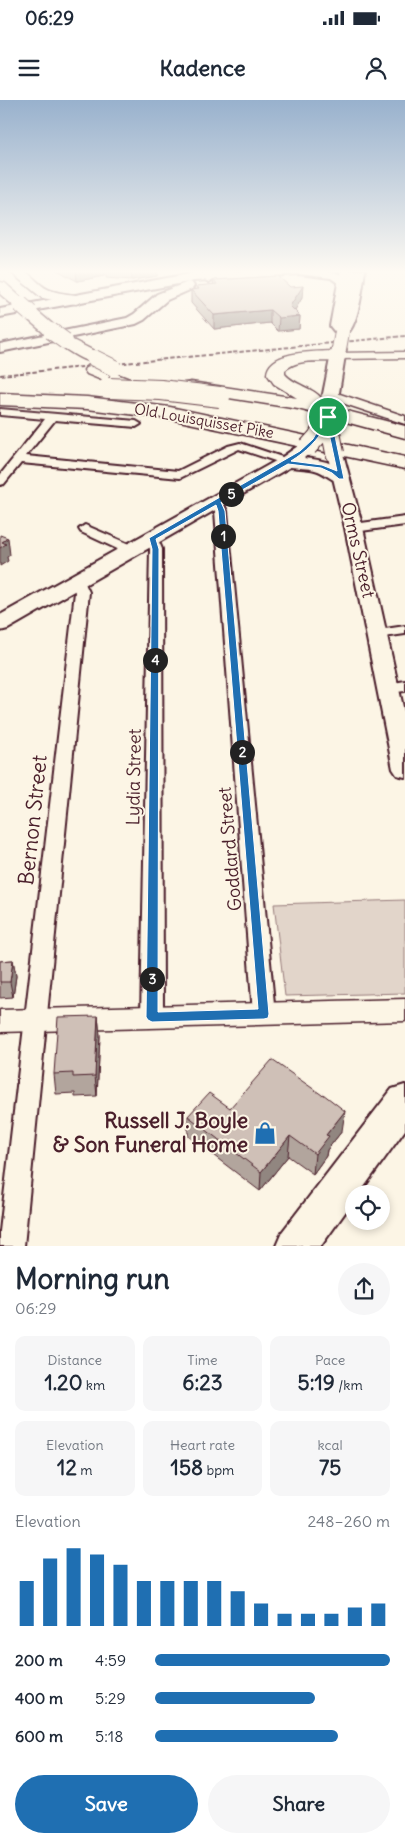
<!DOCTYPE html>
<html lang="en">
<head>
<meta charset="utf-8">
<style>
	:root { --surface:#fff; --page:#f6f6f7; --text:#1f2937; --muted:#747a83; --accent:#1f6fb2 }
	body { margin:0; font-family:Delius,sans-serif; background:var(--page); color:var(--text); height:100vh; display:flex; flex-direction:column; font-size:19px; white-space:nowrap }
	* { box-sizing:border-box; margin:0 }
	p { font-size:16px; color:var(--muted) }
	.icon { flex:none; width:28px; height:28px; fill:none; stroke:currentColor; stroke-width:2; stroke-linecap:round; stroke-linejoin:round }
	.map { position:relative; height:1146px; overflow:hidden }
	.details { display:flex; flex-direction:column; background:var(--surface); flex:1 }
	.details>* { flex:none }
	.controls { position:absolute; left:345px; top:1085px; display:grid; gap:10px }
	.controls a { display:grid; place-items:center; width:45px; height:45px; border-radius:50%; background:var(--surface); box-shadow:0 2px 8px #0003; font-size:25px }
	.pin { position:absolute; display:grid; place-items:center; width:42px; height:42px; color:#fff; margin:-21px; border:2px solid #fff; border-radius:50%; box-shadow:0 1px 5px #0007 }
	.km { position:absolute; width:25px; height:25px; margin:-12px; border-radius:50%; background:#222; color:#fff; font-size:14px; line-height:25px; text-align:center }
	.round { display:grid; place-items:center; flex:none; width:52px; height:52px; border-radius:26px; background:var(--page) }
	.head { display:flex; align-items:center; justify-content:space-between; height:85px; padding:0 15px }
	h1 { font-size:28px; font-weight:700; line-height:38px }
	.metrics { display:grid; grid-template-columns:repeat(3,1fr); gap:8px; height:85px; padding:5px 15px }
	.metrics div { display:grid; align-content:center; border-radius:10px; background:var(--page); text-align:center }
	.metrics b { font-size:21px; font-weight:700 }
	.metrics small { font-size:14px; font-weight:400 }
	.metrics p { font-size:14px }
	.chart { height:140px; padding:10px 15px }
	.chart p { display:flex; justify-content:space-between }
	.chart svg { width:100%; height:90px; margin-top:5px; stroke:var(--accent); stroke-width:6 }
	.button { display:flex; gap:10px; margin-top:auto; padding:10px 15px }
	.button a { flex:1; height:58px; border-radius:30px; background:var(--accent); color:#fff; font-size:20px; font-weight:700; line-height:58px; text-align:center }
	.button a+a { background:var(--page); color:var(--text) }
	ul { padding:0 15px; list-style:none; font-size:16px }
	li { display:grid; grid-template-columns:80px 60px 1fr; align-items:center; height:38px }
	li i { height:12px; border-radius:6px; background:var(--accent) }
	.status { display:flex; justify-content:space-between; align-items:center; height:35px; padding:0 25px; background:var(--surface); direction:ltr }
	.status svg { height:14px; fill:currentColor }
	header { display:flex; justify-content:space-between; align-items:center; height:65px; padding:0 15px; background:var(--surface); font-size:22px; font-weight:700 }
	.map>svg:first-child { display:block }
	.green { fill:#e2d5ca; stroke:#967a7a }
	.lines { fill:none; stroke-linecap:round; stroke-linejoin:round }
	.minor-casing { stroke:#4a1f2b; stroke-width:4 }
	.tertiary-casing { stroke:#4a1f2b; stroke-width:3 }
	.secondary-casing { stroke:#4a1f2b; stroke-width:4 }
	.primary-casing { stroke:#4a1f2b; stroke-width:4 }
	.motorway-casing { stroke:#4a1f2b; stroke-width:3 }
	.minor { fill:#fcf5e5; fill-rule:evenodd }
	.tertiary { fill:#fcf5e5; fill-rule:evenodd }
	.secondary { fill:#fcf5e5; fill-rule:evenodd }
	.primary { fill:#fcf5e5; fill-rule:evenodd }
	.motorway { fill:#fcf5e5; fill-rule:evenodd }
	.rail { stroke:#4a1f2b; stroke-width:2; stroke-dasharray:4.5 2; stroke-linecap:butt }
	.primary-bridge-far1-casing { stroke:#4a1f2b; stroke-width:16; stroke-linecap:butt }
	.primary-bridge-casing { stroke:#4a1f2b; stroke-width:20; stroke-linecap:butt }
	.motorway-bridge-far1-casing { stroke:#4a1f2b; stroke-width:18; stroke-linecap:butt }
	.motorway-bridge-casing { stroke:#4a1f2b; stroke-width:22; stroke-linecap:butt }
	.primary-bridge-far1 { stroke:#fcf5e5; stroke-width:14 }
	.primary-bridge { stroke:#fcf5e5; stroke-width:18 }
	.motorway-bridge-far1 { stroke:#fcf5e5; stroke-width:16 }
	.motorway-bridge { stroke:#fcf5e5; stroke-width:20 }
	.wall { fill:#b2a59d; stroke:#4a1f2b }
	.shaded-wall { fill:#918680; stroke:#4a1f2b }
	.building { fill:#cfc0b7; stroke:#4a1f2b }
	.route { fill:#1f6fb2; stroke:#fff; fill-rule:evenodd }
	.labels { text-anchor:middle; stroke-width:4; stroke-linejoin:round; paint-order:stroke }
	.far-street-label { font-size:15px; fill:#4a1f2b; stroke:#fcf5e5 }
	.street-label { font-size:18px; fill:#4a1f2b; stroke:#fcf5e5 }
	.near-street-label { font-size:21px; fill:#4a1f2b; stroke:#fcf5e5 }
	.near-poi-label { font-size:21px; font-weight:bold; fill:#4a1f2b; stroke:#fcf5e5; text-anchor:end }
</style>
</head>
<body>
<div class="status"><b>06:29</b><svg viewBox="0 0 49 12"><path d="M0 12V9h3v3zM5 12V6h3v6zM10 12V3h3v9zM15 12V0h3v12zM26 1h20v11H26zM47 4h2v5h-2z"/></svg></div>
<header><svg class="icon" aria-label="menu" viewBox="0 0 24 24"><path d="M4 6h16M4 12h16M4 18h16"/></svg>Kadence<svg class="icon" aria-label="person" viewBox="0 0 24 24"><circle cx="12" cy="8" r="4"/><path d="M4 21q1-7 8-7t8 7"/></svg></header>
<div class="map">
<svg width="405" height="1146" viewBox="0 0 405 1146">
	<rect width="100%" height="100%" fill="#fcf5e5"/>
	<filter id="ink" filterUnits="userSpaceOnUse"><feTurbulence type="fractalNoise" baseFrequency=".02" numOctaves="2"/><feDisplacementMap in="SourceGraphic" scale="10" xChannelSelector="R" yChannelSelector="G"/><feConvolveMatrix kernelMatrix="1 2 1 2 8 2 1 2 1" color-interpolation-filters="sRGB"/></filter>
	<g filter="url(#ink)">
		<!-- green -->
		<path class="green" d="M405,800v93l-120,3 -11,-92z"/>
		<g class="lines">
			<defs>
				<g id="minor">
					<path d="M0,309l136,12 5,3 -5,3 -81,-7 -29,36 152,15 50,-25 12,-3 51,17 2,2 -6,3 -48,-16 -59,29 -159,-15 -17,21 -4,1v-10l45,-56 -45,-4z"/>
					<path d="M217,398l4,1 6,12 48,503 -4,6 -7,3 -7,-3 -4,-6 -38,-503 -4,-9z"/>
					<path d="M405,417v8l-51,7 -6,-4 6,-4z"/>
					<path d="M85,425l51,22 1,3 -6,4 -5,-1 -45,-21 -2,-3z"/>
					<path d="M152,434l4,1 6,14 1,468 -3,6 -8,3 -8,-3 -3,-6 9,-468 -4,-11z"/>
					<path d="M77,476l5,1 7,15 -65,654h-24v-15l75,-639 -5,-12z"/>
					<path d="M405,526v8l-28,4 -5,-1 -2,-3 2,-3z"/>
					<path d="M405,581v10l-17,2 -5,-2 -3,-3 3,-3z"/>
				</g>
				<g id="tertiary">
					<path d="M405,252v6l-67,1 -6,-3 6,-3z"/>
					<path d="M331,291l74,25v8l-78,-26 -2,-3z"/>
					<path d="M405,899v22l-405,11v-22z"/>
				</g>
				<g id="secondary">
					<path d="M184,170h13l18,9 -6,3z"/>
					<path d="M336,352l6,2 2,3 19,71 42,188v61l-8,-2 -4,-6 -48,-241 -17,-71 2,-3z"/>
				</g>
				<g id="primary">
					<path d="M251,170h70l19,4 1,-4h24c-2,15 -10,92 -35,56l8,-43 -7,-5 -32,-4 -105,7 -194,36v-8l194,-36z"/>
					<path d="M188,182l4,1 2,3 -2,3 -25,11 -23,20 -8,4 -136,28v-8l127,-26 7,-4 23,-20z"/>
					<path d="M339,245l5,1 2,3 -8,50 -2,3h-12l-2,-3 10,-50 2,-3z"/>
					<path d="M308,342l6,1 3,4 -13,11c17,2 36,5 46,20l-3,4c-13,3 -20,-9 -32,-12 -8,-2 -17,-2 -25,-3l-282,162 -8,2v-16l281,-157 21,-15z"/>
					<path d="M405,985v45l-46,64h-5v6l-33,46h-45l6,-14 110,-143z"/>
				</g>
				<g id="motorway">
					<path d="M8,170c26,-3 26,16 45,21 9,3 19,3 28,5l3,3 -3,3 -5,2 -34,-6z"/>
					<path d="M0,182l5,1 20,18 3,3 -3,3h-10l-15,-13z"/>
					<path d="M30,208l6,2 21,18 2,3 -2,3h-12l-21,-18 -2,-3 2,-3z"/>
					<path d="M65,236l35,18 3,4 -3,4c-14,3 -29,-10 -41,-17l-2,-4 2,-4z"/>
					<path d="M338,251l6,1 3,4 -3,4c-19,4 -43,-4 -59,10v4c9,11 29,14 36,24l-5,5 89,23v12l-107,-29 -107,-17 -6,-1 -3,-4 3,-4 6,-1 106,16 -23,-14 -7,-10c2,-25 53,-22 71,-23z"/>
					<path d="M93,265l60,23 3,4 -3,4 -6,1 -6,-1 -54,-22 -3,-4 3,-4z"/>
					<path d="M0,293l87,4 83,10 235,50v12l-235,-50 -83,-10 -87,-4z"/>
				</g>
			</defs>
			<!-- minor casing -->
			<use href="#minor" class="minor-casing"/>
			<!-- tertiary casing -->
			<use href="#tertiary" class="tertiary-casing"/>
			<!-- secondary casing -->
			<use href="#secondary" class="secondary-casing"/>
			<!-- primary casing -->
			<use href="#primary" class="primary-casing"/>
			<!-- motorway casing -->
			<use href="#motorway" class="motorway-casing"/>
			<!-- minor -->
			<use href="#minor" class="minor"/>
			<!-- tertiary -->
			<use href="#tertiary" class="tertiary"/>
			<!-- secondary -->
			<use href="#secondary" class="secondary"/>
			<!-- primary -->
			<use href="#primary" class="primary"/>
			<!-- motorway -->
			<use href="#motorway" class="motorway"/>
			<!-- rail -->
			<path class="rail" d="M0,275l405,-39"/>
			<defs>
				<path id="primary-bridge-far1" d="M339,249l3,-17"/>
				<g id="primary-bridge">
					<path d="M330,299l-2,18 7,36"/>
					<path d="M308,347l9,-10 11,-20"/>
				</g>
				<g id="motorway-bridge-far1">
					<path d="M20,204l10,9"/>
					<path d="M51,231l14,10"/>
					<path d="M94,258l20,10"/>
				</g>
				<path id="motorway-bridge" d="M108,288l53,2 59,7"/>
			</defs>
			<!-- primary-bridge-far1 casing -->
			<use href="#primary-bridge-far1" class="primary-bridge-far1-casing"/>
			<!-- primary-bridge casing -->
			<use href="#primary-bridge" class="primary-bridge-casing"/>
			<!-- motorway-bridge-far1 casing -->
			<use href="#motorway-bridge-far1" class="motorway-bridge-far1-casing"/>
			<!-- motorway-bridge casing -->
			<use href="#motorway-bridge" class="motorway-bridge-casing"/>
			<!-- primary-bridge-far1 -->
			<use href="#primary-bridge-far1" class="primary-bridge-far1"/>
			<!-- primary-bridge -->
			<use href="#primary-bridge" class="primary-bridge"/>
			<!-- motorway-bridge-far1 -->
			<use href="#motorway-bridge-far1" class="motorway-bridge-far1"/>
			<!-- motorway-bridge -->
			<use href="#motorway-bridge" class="motorway-bridge"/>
		</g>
		<!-- wall -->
		<g class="wall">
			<path d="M57,170h47v6l-27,5z"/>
			<path d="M106,170h51v6l-25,4 -26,-2z"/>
			<path d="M214,180l88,18 -8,13 6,5 -1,13 -21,2 -8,-8 -56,6 -23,-26v-13l6,-1v-3l16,-1z"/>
			<path d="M13,860l3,16 -3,21 -13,1v-37z"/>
			<path d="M98,916l2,20 -3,60 -22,1v-4l-19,1 -2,-20z"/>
			<path d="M230,1008l112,23 -15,19 -1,6 -13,18 -25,-18 -28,35 -72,-55v-20z"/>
		</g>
		<!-- shaded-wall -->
		<g class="shaded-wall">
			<path d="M76,170h28v6l-27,5z"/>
			<path d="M131,170h26v6l-25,4z"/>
			<path d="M303,186l-1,12 -11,19 9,-1 -1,13 -21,2 1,-13 11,-12z"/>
			<path d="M270,210v13l-56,6v-14z"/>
			<path d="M8,438l2,17 -3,2 1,4 -8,5v-18l2,-6z"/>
			<path d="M13,860l3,16 -3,21 -3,-15z"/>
			<path d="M98,916l2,20 -3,60 -2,-20z"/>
			<path d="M345,1011l-3,20 -15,19 -1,6 -13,18 2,-20 11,-19z"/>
			<path d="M290,1036l-2,20 -28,35 1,-19z"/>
		</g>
		<!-- building -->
		<g class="building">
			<path d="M278,176l12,11 13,-1 -13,20 10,10 -21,2 -9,-8 -56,5 -23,-25 8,-1 -2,-3 20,-2 -3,-4z"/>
			<path d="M0,435l8,3 -6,4 4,2 -6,4z"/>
			<path d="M13,860l-3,22h-10v-21z"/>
			<path d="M98,916l-3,60 -22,1v-4l-19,1 4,-57z"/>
			<path d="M272,960l50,35 1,-1 22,17 -19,24 3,1 -14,18 -25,-18 -29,36 -73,-56 21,-23 21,15z"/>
		</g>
	</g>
	<!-- sky -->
	<linearGradient id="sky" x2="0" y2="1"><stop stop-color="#98b1cd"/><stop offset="0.52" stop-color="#fefaf3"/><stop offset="1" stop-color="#fefaf3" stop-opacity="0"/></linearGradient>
	<rect width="405" height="330" fill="url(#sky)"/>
	<!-- route -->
	<path class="route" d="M326,316l5,1 13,62h-5l-7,-6 -11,-5 -33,-4 -67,38 4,9 44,503 -1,4 -4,1 -112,3 -4,-2 -2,-3 6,-468 -3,-11 151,-87 13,-12zM327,324l10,47 -15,-6 -31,-4c16,-10 26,-20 36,-37zM216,405l2,6 40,498 -100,3 1,-463 -3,-10z"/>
	<!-- icons -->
	<defs>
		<symbol id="shop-bare" viewBox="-9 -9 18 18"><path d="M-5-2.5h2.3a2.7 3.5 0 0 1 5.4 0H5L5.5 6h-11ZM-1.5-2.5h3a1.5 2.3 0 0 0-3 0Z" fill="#1f6fb2" stroke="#fcf5e5" stroke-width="2.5" paint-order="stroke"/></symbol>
	</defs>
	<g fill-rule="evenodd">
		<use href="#shop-bare" x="249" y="1017" width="32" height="32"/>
	</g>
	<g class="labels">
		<!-- far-street labels -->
		<g class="far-street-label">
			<text transform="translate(204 321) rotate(10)" y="5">Old Louisquisset Pike</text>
		</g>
		<!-- street labels -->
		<g class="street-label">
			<text transform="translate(358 450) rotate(77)" y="6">Orms Street</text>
			<text transform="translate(134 677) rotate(-89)" y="6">Lydia Street</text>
			<text transform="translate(230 749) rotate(-95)" y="6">Goddard Street</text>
		</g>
		<!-- near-street labels -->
		<g class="near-street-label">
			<text transform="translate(33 720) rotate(-84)" y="7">Bernon Street</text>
		</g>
		<!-- near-poi labels -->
		<g class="near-poi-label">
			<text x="248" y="1028">Russell J. Boyle<tspan x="248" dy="24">&amp; Son Funeral Home</tspan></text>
		</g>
	</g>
</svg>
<div class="controls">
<a><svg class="icon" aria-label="locate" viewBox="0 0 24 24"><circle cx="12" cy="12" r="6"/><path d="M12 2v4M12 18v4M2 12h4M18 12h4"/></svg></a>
</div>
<div class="pin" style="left:328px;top:317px;background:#1e9e55"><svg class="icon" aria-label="arrive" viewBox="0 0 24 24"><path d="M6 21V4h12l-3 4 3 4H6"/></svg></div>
<b class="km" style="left:223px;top:436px">1</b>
<b class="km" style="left:242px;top:652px">2</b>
<b class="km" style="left:152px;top:879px">3</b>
<b class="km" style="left:155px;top:560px">4</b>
<b class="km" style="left:231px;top:394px">5</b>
</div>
<section class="details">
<div class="head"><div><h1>Morning run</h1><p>06:29</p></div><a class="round"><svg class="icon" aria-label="share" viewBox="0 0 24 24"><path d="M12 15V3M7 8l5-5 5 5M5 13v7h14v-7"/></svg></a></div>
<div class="metrics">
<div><p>Distance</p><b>1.20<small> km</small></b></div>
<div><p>Time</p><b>6:23</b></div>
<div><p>Pace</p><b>5:19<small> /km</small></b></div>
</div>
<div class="metrics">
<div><p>Elevation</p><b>12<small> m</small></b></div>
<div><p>Heart rate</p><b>158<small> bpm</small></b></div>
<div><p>kcal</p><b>75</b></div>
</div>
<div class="chart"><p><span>Elevation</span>248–260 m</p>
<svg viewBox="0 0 160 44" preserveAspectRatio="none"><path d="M5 44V22M15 44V11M25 44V6M35 44V9M45 44V14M55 44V22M65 44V22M75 44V22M85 44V22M95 44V27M105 44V33M115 44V38M125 44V38M135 44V38M145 44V35M155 44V33"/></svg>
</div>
<ul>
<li><b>200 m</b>4:59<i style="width:100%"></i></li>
<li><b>400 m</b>5:29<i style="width:68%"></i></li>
<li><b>600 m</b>5:18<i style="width:78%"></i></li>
</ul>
<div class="button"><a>Save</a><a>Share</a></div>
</section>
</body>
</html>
